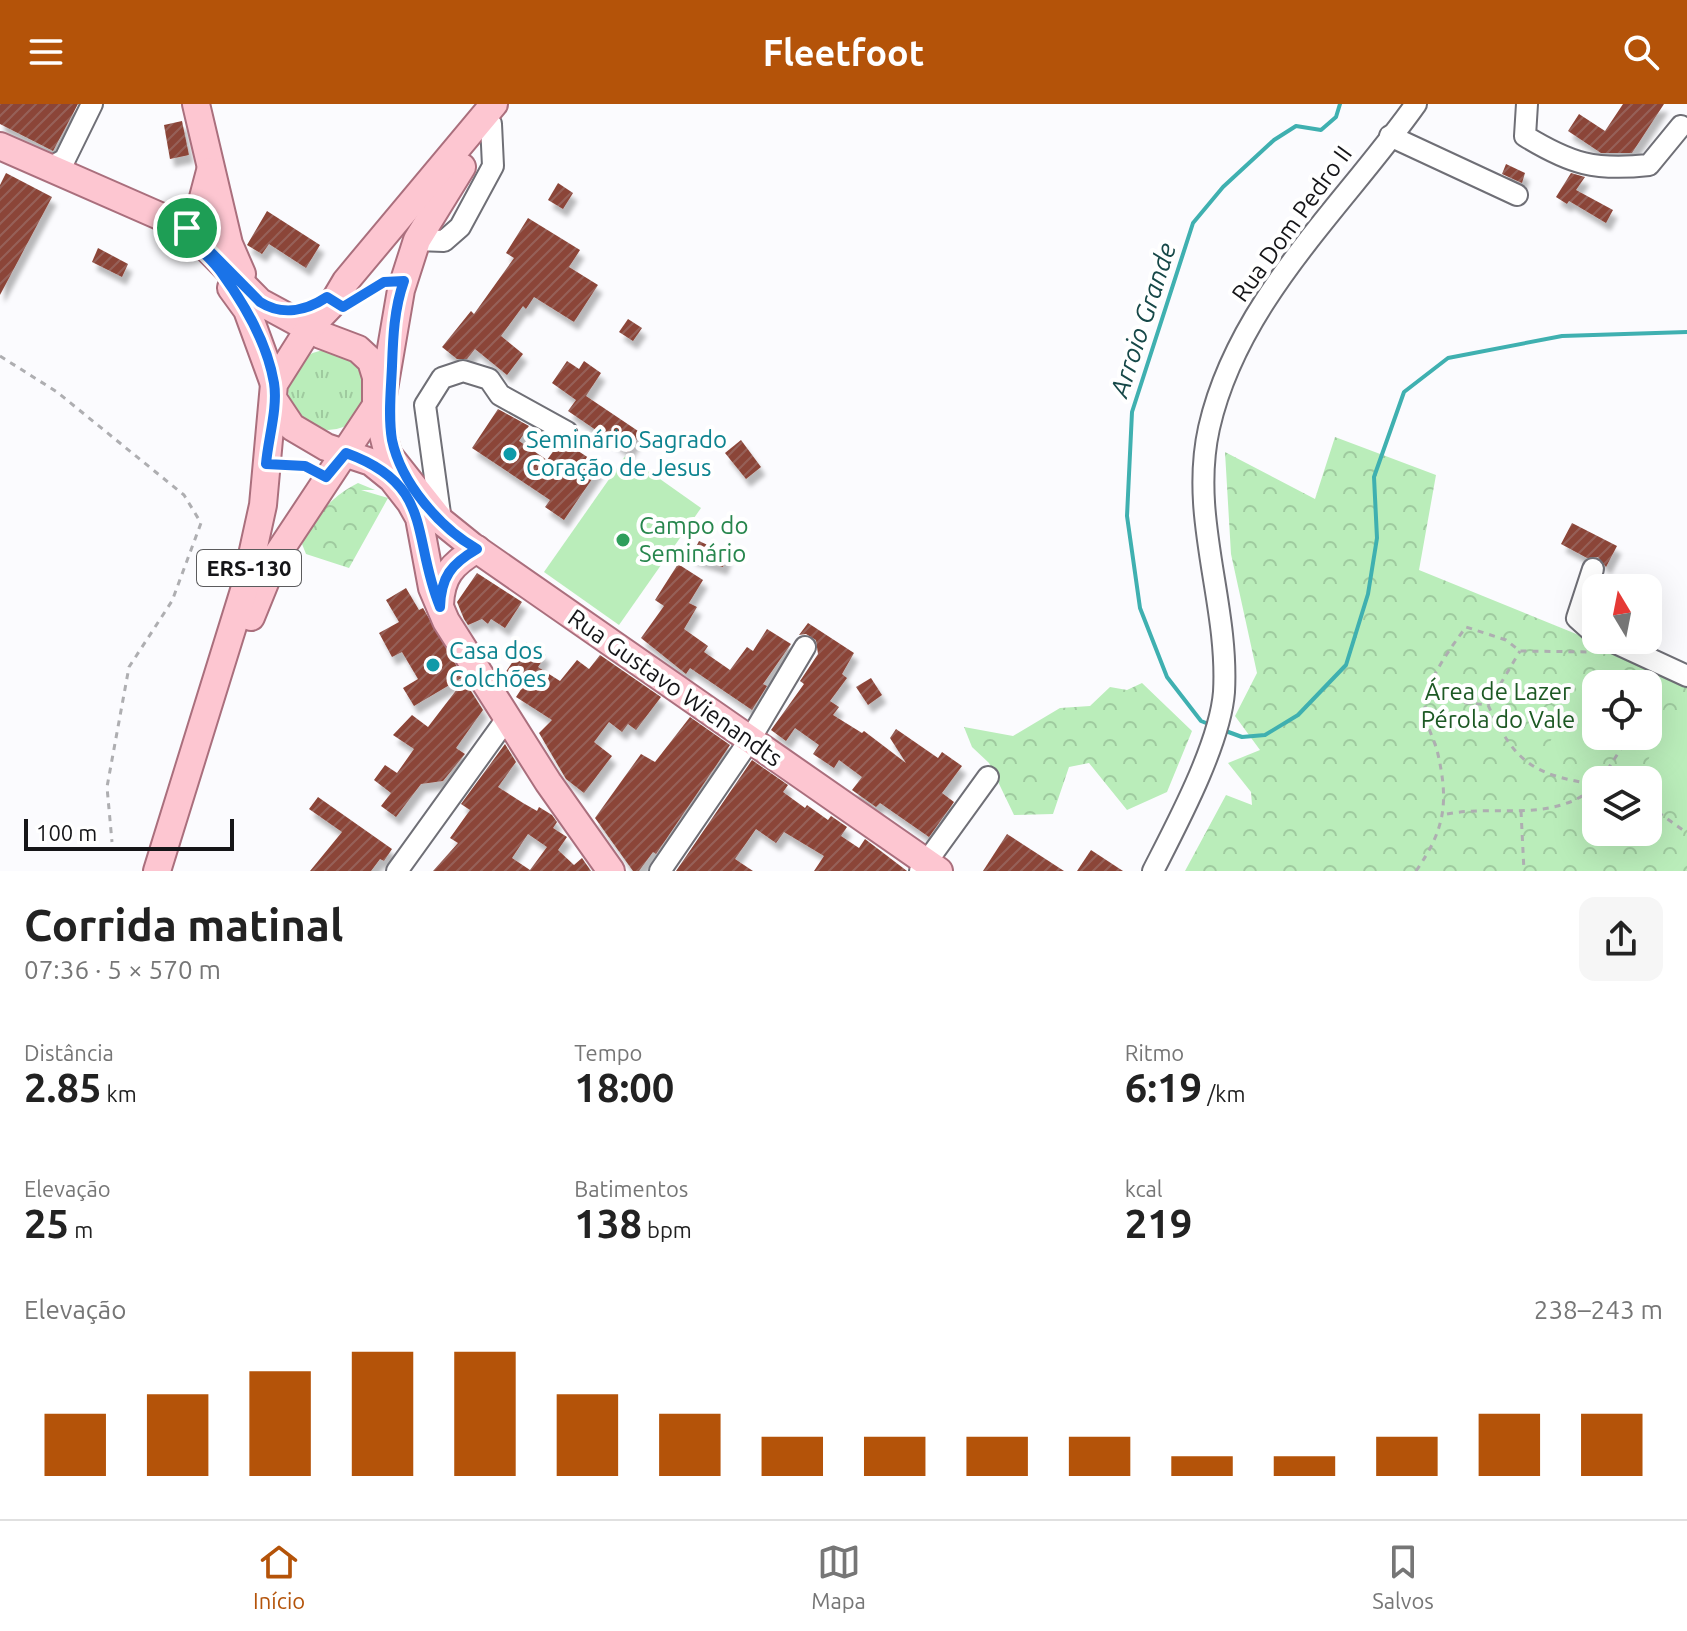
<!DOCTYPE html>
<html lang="pt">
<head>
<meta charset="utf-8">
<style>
	:root { --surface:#fff; --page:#f6f6f6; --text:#222; --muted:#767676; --line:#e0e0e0; --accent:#b45309 }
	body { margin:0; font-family:Ubuntu,sans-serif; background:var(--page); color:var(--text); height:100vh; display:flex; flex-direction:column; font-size:30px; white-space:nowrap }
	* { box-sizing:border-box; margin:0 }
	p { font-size:26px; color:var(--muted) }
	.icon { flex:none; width:44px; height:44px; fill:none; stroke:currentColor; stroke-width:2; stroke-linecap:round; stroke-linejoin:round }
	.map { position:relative; height:767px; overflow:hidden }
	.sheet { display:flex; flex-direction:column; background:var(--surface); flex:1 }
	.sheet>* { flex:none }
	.needle { width:52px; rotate:350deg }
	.controls { position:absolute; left:1582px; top:470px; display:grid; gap:16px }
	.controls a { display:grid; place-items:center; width:80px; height:80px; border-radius:16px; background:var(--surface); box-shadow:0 8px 32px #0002; font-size:40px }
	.scale { position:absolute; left:24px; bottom:20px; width:210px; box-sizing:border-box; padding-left:8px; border:4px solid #151518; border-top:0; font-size:22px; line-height:28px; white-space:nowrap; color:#151518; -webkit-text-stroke:6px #fff; paint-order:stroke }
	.pin { position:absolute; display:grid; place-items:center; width:68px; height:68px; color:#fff; margin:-34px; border:4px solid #fff; border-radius:50%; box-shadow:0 2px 8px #0007 }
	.round { display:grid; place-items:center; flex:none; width:84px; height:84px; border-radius:16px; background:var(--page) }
	.headline { display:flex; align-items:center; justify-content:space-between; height:136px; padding:0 24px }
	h1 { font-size:44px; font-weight:700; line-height:60px }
	.figures { display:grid; grid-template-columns:repeat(3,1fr); gap:12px; height:136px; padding:8px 24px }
	.figures div { display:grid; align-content:center }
	.figures b { font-size:40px; font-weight:700 }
	.figures small { font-size:22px; font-weight:400 }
	.figures p { font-size:22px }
	.chart { height:224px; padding:16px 24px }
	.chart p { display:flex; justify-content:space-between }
	.chart svg { width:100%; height:144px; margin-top:8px; stroke:var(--accent); stroke-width:6 }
	header { display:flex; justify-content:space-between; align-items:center; height:104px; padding:0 24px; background:var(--accent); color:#fff; font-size:36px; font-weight:700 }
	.tab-bar { display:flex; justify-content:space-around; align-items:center; height:112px; border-top:2px solid var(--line); background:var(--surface); font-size:22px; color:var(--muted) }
	.tab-bar a { display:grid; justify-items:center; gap:4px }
	.tab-bar .active { color:var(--accent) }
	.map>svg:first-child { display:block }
	.grass { fill:url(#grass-tufts) }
	.forest { fill:url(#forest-crowns); fill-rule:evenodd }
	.pitch { fill:#baedba }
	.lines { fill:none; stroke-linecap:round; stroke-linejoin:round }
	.stream { stroke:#3fb0b0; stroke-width:4 }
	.building { fill:url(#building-hatch); fill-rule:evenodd; filter:url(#shadow) }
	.minor-casing { stroke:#6f6f76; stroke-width:24 }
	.major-casing { stroke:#aa6f7d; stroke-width:30 }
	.path { stroke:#aeaeb1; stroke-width:3; stroke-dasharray:6 6; stroke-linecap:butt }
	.minor { stroke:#fff; stroke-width:20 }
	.major { stroke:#fdc6d1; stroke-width:26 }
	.route-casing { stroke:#fff; stroke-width:16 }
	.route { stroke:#1a73e8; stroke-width:10 }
	.culture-dot { fill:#0f9aa8; stroke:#fff; stroke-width:3 }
	.leisure-dot { fill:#2e9e5b; stroke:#fff; stroke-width:3 }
	.labels { text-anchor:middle; stroke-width:8; stroke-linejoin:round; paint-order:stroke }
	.shield { fill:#fff; stroke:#5b5b5d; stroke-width:2 }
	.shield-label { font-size:22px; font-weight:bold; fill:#151518 }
	.street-label { font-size:24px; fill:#151518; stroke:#fff }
	.culture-label { font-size:24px; fill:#0d838f; stroke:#fff; text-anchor:start }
	.leisure-label { font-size:24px; fill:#27864d; stroke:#fff; text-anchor:start }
	.park-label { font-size:24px; fill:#1d5924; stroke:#fff }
	.water-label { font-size:26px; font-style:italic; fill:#164848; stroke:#fff }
</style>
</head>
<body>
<header><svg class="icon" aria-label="menu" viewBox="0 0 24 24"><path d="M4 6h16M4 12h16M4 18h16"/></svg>Fleetfoot<svg class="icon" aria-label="search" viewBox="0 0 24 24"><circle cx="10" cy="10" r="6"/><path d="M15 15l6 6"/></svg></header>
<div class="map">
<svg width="1687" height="767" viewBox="0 0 1687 767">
	<defs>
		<pattern id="grass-tufts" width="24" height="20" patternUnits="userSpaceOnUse" patternTransform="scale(2)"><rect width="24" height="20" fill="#baedba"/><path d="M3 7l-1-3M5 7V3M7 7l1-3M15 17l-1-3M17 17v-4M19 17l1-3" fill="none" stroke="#9fca9f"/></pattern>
		<pattern id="forest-crowns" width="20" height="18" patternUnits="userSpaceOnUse" patternTransform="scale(2)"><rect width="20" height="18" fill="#baedba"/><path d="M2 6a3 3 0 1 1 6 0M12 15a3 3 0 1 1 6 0" fill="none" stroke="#9fca9f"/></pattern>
		<pattern id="building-hatch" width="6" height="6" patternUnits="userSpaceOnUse" patternTransform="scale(2)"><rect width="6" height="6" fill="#8b4437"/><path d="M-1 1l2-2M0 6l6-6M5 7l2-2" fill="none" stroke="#966158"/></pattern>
		<filter id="shadow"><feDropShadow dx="4.5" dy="8" stdDeviation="2" flood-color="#0004"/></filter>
	</defs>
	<rect width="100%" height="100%" fill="#fbfbfe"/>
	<!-- grass -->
	<circle class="grass" cx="328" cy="286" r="40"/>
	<!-- forest -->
	<g class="forest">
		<path d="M1335,333l101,38 -17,95 268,109v192h-502l41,-76 26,10 -1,-13 -23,-29 32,-13 -25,-34 22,-43 -26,-119 -6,-102 90,47zM1596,580h52v52h-52zM1596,676h52v52h-52z"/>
		<path d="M358,379l17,7h-14l27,8 -39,70 -43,-14 -4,-10c15,-29 27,-46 56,-61z"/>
		<path d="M1142,579l50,48 -25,61 -40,18 -38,-47 -20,4 -16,47 -39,1 -25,-52 -17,-16 -8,-20 49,9 47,-28 30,-2 20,-19 17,3z"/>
	</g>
	<!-- pitch -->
	<g class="pitch">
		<path d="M626,351l75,53 -82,117 -75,-53z"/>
		<path d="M1577,584l19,9v39h4l-13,26 -38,-18z"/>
		<path d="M1665,604l22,7v94l-39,-13v-16h-6z"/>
	</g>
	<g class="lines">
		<!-- stream -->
		<g class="stream">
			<path d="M1211,621l-10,-4 -34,-44 -27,-69 -13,-92 5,-104 61,-189 30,-36 51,-47 22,-14 25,4 15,-13 4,-13"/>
			<path d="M1223,626l19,7 23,-2 33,-20 48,-50 22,-71 9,-56 -3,-61 30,-85 44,-34 114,-22 125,-4"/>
		</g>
	</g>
	<!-- building -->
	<g class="building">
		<path d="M0,0h78l-25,47 -53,-27z"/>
		<path d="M1623,0h41l-32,49h-31l-33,-22 11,-17 26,17z"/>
		<path d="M182,17l7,34 -19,4 -6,-34z"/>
		<path d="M1506,60l19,9 -3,10 -20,-9z"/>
		<path d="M6,69l46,24 -52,98v-110z"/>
		<path d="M1571,69l14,4 -9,13 37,20 -7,13 -37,-22 -2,3 -11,-7z"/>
		<path d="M558,79l15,10 -10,16 -15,-9z"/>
		<path d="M267,107l53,34 -14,23 -37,-24 -7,10 -15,-9z"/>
		<path d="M528,114l52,32 -11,17 29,18 -24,37 -40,-25 -8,12 -3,-3 -22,30 22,18 -16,21 -32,-26 -8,10h-10l-15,-12 29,-36 3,3 40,-56 -8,-5z"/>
		<path d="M98,144l30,16 -6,13 -30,-15z"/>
		<path d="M628,215l14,9 -9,13 -14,-9z"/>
		<path d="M567,257l12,8 5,-8 17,12 -15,23 55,37 -13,19 -60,-41 8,-11 -24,-17z"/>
		<path d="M498,305l31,17 -10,15 28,19 12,-17 10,2 32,21 -37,54 -19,-13 5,-7 -78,-52z"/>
		<path d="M741,336l20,27 -15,12 -21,-26z"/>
		<path d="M1572,419l45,23 -11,21 -8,-10 -11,1 -26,-14z"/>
		<path d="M699,437l13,6 -1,4 16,5 -4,11 -32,-10z"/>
		<path d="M678,460l25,16 -14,23 8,4 -13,22 24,17 -4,6 26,18 17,-23 6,4 14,-22 24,15 -28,40 4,2 -15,24 -62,-42 -4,6 -45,-36 23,-32 -9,-6z"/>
		<path d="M477,469l45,29 -17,26 -14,-9 -3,5 -6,-5 -14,6 -4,-6 -7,-17z"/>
		<path d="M406,484l13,22 4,-2 40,69 -49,29 -11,-18 15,-9 -16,-27 -10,5 -13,-24 20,-11 -13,-22z"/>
		<path d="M808,519l46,30 -12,21 5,4 -17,23 9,6 -6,8 29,18 2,-2 42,32 -16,-25 6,-9 42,29 4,-6 20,14 -20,27 12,9 -25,35 -49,-34 -4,4 -24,-17 10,-13 -23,-17 -5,8 -21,-14 6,-9 -24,-17 -9,13 -15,-11 33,-46 -4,-3 18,-27 -2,-14 -10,-6 -7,1z"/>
		<path d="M526,538l20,13 -8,12 22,14 17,-21 12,9 11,-14 61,42 -25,33 -8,-6 -6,8 -13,-10 -15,20 18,14 -28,37 -18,-14 -27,-46 13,-13 -36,-23 8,-12 -19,-12z"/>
		<path d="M871,574l11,17 -14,10 -12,-18z"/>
		<path d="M464,576l19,30 -27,38 9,6 -22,27 -22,3 -25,33 -15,-11 10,-13 -17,-13 11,-15 12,8 17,-24 -21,-14 19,-20 16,12z"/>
		<path d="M690,613l40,28 -74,109 -3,-2 -14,19h-6l-38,-53 46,-64 14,8z"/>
		<path d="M505,640l11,18 -18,25 25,16 14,8 2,-4 13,8 5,7 -4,6 14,9 -9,13 16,15 8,-7 9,13h-158l25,-28 -8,-5 20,-28 -9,-6zM528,730l19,13 -17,23 -18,-12z"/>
		<path d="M752,656l36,25 -5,7 22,16 2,-3 21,15 3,-4 16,11 -6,9 18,12 6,-9 42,32h-93l10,-15 -40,-24 -8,11 -20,-14 -21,30 18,12h-77z"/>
		<path d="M318,693l74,52 -8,12 -4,-2 -9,12h-61l32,-39 -33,-23z"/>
		<path d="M1007,730l57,37h-81z"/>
		<path d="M1091,746l32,21h-46z"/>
	</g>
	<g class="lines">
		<defs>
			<g id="minor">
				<path d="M1527,0l-2,32c46,28 70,35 124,29l32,-39"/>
				<path d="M1390,32l127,59"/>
				<path d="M48,65l17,-10 27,-55"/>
				<path d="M417,136l27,1 16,-14 33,-61 -2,-42"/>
				<path d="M441,417l-16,-116 17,-27 21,-7 26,8 11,16 67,37"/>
				<path d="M1593,465l-16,49 19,17"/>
				<path d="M1609,536l78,36"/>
				<path d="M397,767l111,-154"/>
				<path d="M660,767l89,-130 56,-94"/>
				<path d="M920,767l68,-94"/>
				<path d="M1153,767c24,-47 67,-127 71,-179 5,-90 -35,-174 -15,-264 29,-128 134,-221 207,-324"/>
			</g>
			<g id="major">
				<path d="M196,0l33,140 13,30"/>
				<path d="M0,42l187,82 73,74 61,33 37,14 13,12 5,16v30l12,47 53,67 31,25 467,325"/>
				<path d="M187,124l14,-23 9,-34"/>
				<path d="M231,184l16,22 27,74"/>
				<path d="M274,296l18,27 34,20 45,15 21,17 18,23 9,16 13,70 14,33 102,161 63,89"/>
				<path d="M440,501c1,-29 12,-41 37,-56"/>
				<path d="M251,513l24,-59 108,-163 18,-105 16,-50 45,-73"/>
				<path d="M157,767l88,-284 18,-82 11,-121 36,-57 23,-24 13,-22 148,-177"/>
			</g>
		</defs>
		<!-- minor casing -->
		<use href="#minor" class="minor-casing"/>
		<!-- major casing -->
		<use href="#major" class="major-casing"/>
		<!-- path -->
		<g class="path">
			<path d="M360,193l21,-13"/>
			<path d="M0,252l57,36 127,103 17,28 -29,78 -43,66 -22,120 5,55"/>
			<path d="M286,361l23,3"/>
			<path d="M1430,587l28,11 30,3"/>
			<path d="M1648,599l10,-22"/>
			<path d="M1488,601c28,60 46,69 108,80"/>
			<path d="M1488,601l32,-54"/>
			<path d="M1601,676l28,-44"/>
			<path d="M1648,701l39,28"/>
			<path d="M1521,707l3,60"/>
			<path d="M1447,710c51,-10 105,10 149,-28"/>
			<path d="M1416,767c30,-43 33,-70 21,-121 -4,-13 -12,-27 -12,-41 1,-29 25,-60 41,-82l40,13 14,11 72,1"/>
		</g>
		<!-- minor -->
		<use href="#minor" class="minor"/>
		<!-- major -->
		<use href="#major" class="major"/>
	</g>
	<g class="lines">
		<defs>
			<path id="route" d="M187,124l73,74c22,14 46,9 67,-5l16,10 41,-25 20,-1c-10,28 -11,57 -12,85 -1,24 -4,50 0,74 9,43 48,88 85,109 -26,15 -36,28 -37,58 -29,-70 -5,-122 -94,-154l-20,24 -21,-11 -39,-2c2,-25 12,-56 8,-81 -7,-41 -29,-78 -53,-111 -12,-17 -27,-24 -34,-44z"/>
		</defs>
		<!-- route casing -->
		<use href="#route" class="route-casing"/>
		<!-- route -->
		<use href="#route" class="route"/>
	</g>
	<!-- markers -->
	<g class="culture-dot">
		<circle cx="510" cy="350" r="8"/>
		<circle cx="433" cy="561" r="8"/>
	</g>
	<circle class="leisure-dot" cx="623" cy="436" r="8"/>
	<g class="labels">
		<!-- shield labels -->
		<rect class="shield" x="197" y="446" width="104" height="36" rx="6"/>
		<g class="shield-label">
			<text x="249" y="472">ERS-130</text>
		</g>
		<!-- street labels -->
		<g class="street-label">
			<text transform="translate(1292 120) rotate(-54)" y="8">Rua Dom Pedro II</text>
			<text transform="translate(675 584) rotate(35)" y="8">Rua Gustavo Wienandts</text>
		</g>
		<!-- culture labels -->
		<g class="culture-label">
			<text x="526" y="344">Seminário Sagrado<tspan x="526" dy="28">Coração de Jesus</tspan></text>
			<text x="449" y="555">Casa dos<tspan x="449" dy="28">Colchões</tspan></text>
		</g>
		<!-- leisure labels -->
		<g class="leisure-label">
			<text x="639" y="430">Campo do<tspan x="639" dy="28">Seminário</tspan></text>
		</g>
		<!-- park labels -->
		<g class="park-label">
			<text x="1498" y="596">Área de Lazer<tspan x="1498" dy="28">Pérola do Vale</tspan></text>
		</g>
		<!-- water labels -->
		<g class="water-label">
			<text transform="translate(1143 216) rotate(-72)" y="9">Arroio Grande</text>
		</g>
	</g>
</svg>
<div class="controls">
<a><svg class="needle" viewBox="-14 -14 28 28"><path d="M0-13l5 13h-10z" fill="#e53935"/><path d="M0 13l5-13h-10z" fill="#767676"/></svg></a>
<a><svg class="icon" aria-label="locate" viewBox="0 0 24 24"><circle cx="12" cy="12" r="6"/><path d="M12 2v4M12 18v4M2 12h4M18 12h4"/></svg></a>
<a><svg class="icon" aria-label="layers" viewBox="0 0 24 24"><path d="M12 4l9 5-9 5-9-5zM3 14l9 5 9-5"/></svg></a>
</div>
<div class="scale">100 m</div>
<div class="pin" style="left:187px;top:124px;background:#1e9e55"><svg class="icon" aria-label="arrive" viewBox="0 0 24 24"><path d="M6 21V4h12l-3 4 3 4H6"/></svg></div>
</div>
<section class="sheet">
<div class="headline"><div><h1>Corrida matinal</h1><p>07:36 · 5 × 570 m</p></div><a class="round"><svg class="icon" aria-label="share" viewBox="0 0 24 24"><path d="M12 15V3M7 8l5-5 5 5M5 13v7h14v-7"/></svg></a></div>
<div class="figures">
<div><p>Distância</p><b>2.85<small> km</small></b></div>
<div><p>Tempo</p><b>18:00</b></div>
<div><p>Ritmo</p><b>6:19<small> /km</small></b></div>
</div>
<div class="figures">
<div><p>Elevação</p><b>25<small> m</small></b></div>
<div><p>Batimentos</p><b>138<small> bpm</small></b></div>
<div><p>kcal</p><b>219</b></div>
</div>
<div class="chart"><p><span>Elevação</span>238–243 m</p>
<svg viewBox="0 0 160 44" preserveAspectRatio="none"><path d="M5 44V25M15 44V19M25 44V12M35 44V6M45 44V6M55 44V19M65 44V25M75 44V32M85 44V32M95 44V32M105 44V32M115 44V38M125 44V38M135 44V32M145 44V25M155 44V25"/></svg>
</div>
</section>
<nav class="tab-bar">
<a class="active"><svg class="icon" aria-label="home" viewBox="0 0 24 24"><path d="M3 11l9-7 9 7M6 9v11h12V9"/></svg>Início</a>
<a><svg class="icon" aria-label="map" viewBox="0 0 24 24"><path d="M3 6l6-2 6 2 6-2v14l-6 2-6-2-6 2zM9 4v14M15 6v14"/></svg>Mapa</a>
<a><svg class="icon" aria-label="saved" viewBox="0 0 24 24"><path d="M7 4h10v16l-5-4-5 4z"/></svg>Salvos</a>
</nav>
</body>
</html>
